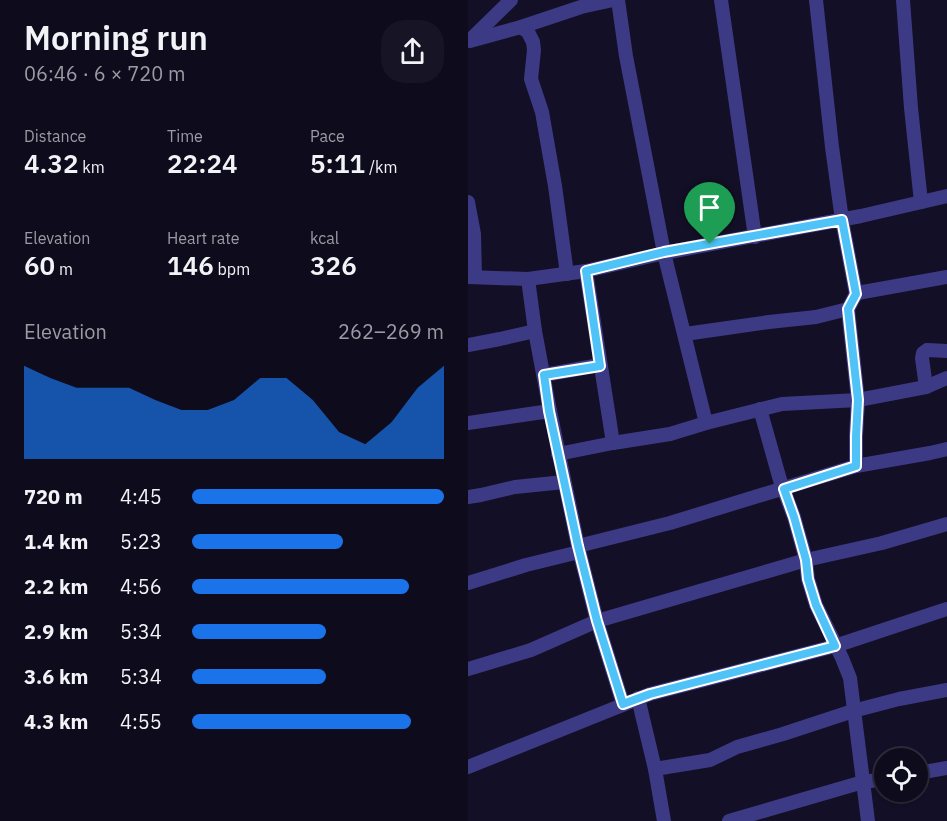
<!DOCTYPE html>
<html lang="en">
<head>
<meta charset="utf-8">
<style>
	:root { --surface:#0e0b1c; --page:#171425; --text:#f1f3f6; --muted:#9b9ba3; --line:#2e2b3b; --accent:#1a73e8 }
	body { margin:0; font-family:"IBM Plex Sans",sans-serif; background:var(--page); color:var(--text); height:100vh; display:flex; flex-direction:column; font-size:22px; white-space:nowrap }
	* { box-sizing:border-box; margin:0 }
	p { font-size:20px; color:var(--muted) }
	.icon { flex:none; width:33px; height:33px; fill:none; stroke:currentColor; stroke-width:2; stroke-linecap:round; stroke-linejoin:round }
	.map { position:relative; flex:1; overflow:hidden }
	.details { display:flex; flex-direction:column; background:var(--surface); width:468px }
	.details>* { flex:none }
	.buttons { position:absolute; left:406px; top:748px; display:grid; gap:12px }
	.buttons a { display:grid; place-items:center; width:54px; height:54px; border-radius:50%; background:var(--surface); box-shadow:0 2px 4px #0004,0 0 0 2px var(--line); font-size:30px }
	.pin { position:absolute; display:grid; place-items:center; width:51px; height:51px; color:#fff; margin:-62px -26px; border-radius:50% 50% 50% 0; rotate:-45deg; box-shadow:0 0 6px #0007 }
	.pin .icon { rotate:45deg }
	.round { display:grid; place-items:center; flex:none; width:63px; height:63px; border-radius:24px; background:var(--page) }
	.head { display:flex; align-items:center; justify-content:space-between; height:102px; padding:0 24px }
	h1 { font-size:33px; font-weight:600; line-height:45px }
	.stats { display:grid; grid-template-columns:repeat(3,1fr); gap:9px; height:102px; padding:6px 24px }
	.stats div { display:grid; align-content:center }
	.stats b { font-size:26px; font-weight:600 }
	.stats small { font-size:16px; font-weight:400 }
	.stats p { font-size:16px }
	.chart { height:168px; padding:12px 24px }
	.chart p { display:flex; justify-content:space-between }
	.chart svg { width:100%; height:108px; margin-top:6px; fill:var(--accent); opacity:.7 }
	ul { padding:0 24px; list-style:none; font-size:20px }
	li { display:grid; grid-template-columns:96px 72px 1fr; align-items:center; height:45px }
	li i { height:15px; border-radius:8px; background:var(--accent) }
	main { display:flex; flex:1; min-height:0 }
	.map>svg:first-child { display:block }
	.lines { fill:none; stroke-linecap:round; stroke-linejoin:round }
	.minor { stroke:#3d3a85; stroke-width:14 }
	.route-casing { stroke:#fff; stroke-width:12 }
	.route { stroke:#4fc3f7; stroke-width:8 }
</style>
</head>
<body>
<main>
<section class="details">
<div class="head"><div><h1>Morning run</h1><p>06:46 · 6 × 720 m</p></div><a class="round"><svg class="icon" aria-label="share" viewBox="0 0 24 24"><path d="M12 15V3M7 8l5-5 5 5M5 13v7h14v-7"/></svg></a></div>
<div class="stats">
<div><p>Distance</p><b>4.32<small> km</small></b></div>
<div><p>Time</p><b>22:24</b></div>
<div><p>Pace</p><b>5:11<small> /km</small></b></div>
</div>
<div class="stats">
<div><p>Elevation</p><b>60<small> m</small></b></div>
<div><p>Heart rate</p><b>146<small> bpm</small></b></div>
<div><p>kcal</p><b>326</b></div>
</div>
<div class="chart"><p><span>Elevation</span>262–269 m</p>
<svg viewBox="0 0 160 44" preserveAspectRatio="none"><path d="M0 44V6L10 11L20 15L30 15L40 15L50 20L60 24L70 24L80 20L90 11L100 11L110 20L120 33L130 38L140 29L150 15L160 6V44z"/></svg>
</div>
<ul>
<li><b>720 m</b>4:45<i style="width:100%"></i></li>
<li><b>1.4 km</b>5:23<i style="width:60%"></i></li>
<li><b>2.2 km</b>4:56<i style="width:86%"></i></li>
<li><b>2.9 km</b>5:34<i style="width:53%"></i></li>
<li><b>3.6 km</b>5:34<i style="width:53%"></i></li>
<li><b>4.3 km</b>4:55<i style="width:87%"></i></li>
</ul>
</section>
<div class="map">
<svg width="479" height="821" viewBox="0 0 479 821">
	<rect width="100%" height="100%" fill="#130f26"/>
	<g class="lines">
		<!-- minor -->
		<g class="minor">
			<path d="M150,0l8,56 38,197 42,170"/>
			<path d="M253,0l34,237"/>
			<path d="M348,0l16,147 10,73 14,74"/>
			<path d="M435,0l8,108 10,94"/>
			<path d="M53,27l7,5 5,10 1,8 -3,29 11,33 13,74 12,88"/>
			<path d="M2,40l41,-40"/>
			<path d="M2,41l51,-14 60,-20 32,-7"/>
			<path d="M0,202l6,32 1,43"/>
			<path d="M118,271l27,172"/>
			<path d="M0,277l60,2 58,-8 78,-18 197,-37 86,-20"/>
			<path d="M60,279l7,52 15,80 28,135 19,75 26,83"/>
			<path d="M380,309l10,91 -2,36v30"/>
			<path d="M217,334l84,-12 47,-5 32,-8 8,-15 7,-2 84,-15"/>
			<path d="M0,345l32,-6 35,-8"/>
			<path d="M76,375l56,-10"/>
			<path d="M458,387l-4,-29 1,-5 4,-3 20,1"/>
			<path d="M292,409l20,71 14,37 12,43 2,19 8,26 26,53 8,20 18,143"/>
			<path d="M0,423l82,-12"/>
			<path d="M90,454l55,-11 57,-9 36,-11 76,-19 76,-4 68,-13 21,-9"/>
			<path d="M0,497l13,-2 34,-8 49,-5"/>
			<path d="M110,546l92,-23 186,-57 74,-13 17,-4"/>
			<path d="M0,583l58,-18 53,-13"/>
			<path d="M0,669l63,-19 66,-29 209,-61 76,-17 65,-19"/>
			<path d="M170,698l17,71 9,52"/>
			<path d="M0,767l182,-73 185,-48 112,-37"/>
			<path d="M187,769l55,-9 27,-13 46,-13 70,-23 46,-12 48,-9"/>
			<path d="M450,773l29,-5"/>
			<path d="M261,821l134,-39 22,-3"/>
		</g>
	</g>
	<g class="lines">
		<defs>
			<path id="route" d="M374,220l14,74 -8,15 10,91 -2,36v30l-72,23 10,28 12,43 2,19 8,26 19,41 -185,48 -27,10 -26,-83 -19,-75 -29,-135 -5,-36 56,-9 -14,-95 78,-19z"/>
		</defs>
		<!-- route casing -->
		<use href="#route" class="route-casing"/>
		<!-- route -->
		<use href="#route" class="route"/>
	</g>
</svg>
<div class="buttons">
<a><svg class="icon" aria-label="locate" viewBox="0 0 24 24"><circle cx="12" cy="12" r="6"/><path d="M12 2v4M12 18v4M2 12h4M18 12h4"/></svg></a>
</div>
<div class="pin" style="left:242px;top:244px;background:#1e9e55"><svg class="icon" aria-label="arrive" viewBox="0 0 24 24"><path d="M6 21V4h12l-3 4 3 4H6"/></svg></div>
</div>
</main>
</body>
</html>
